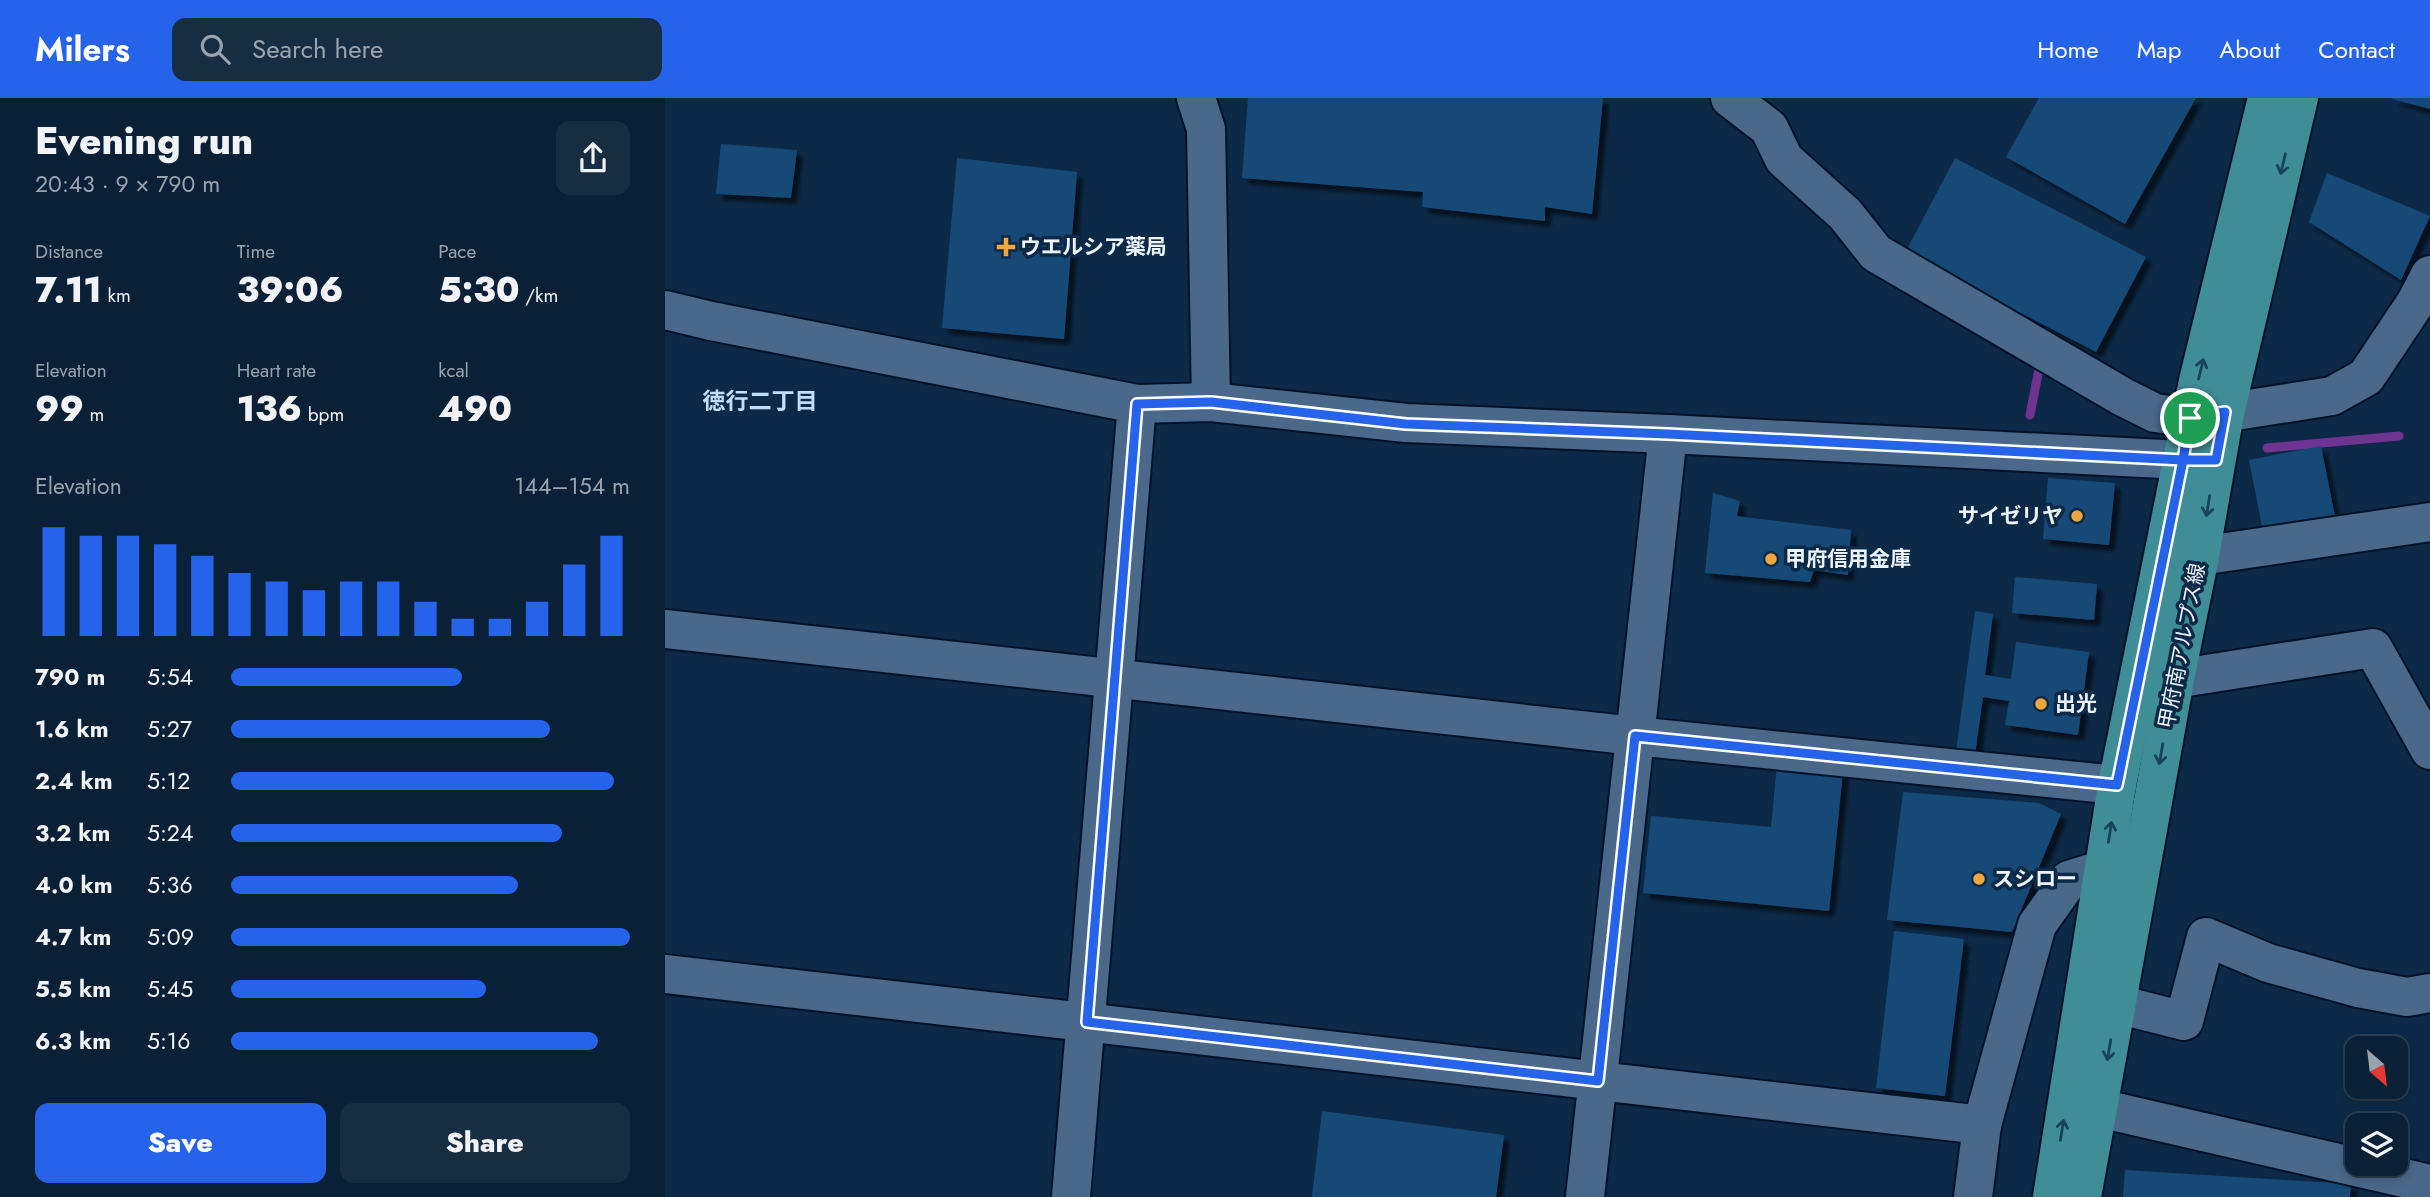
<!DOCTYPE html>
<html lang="en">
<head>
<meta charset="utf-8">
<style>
	:root { --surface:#092036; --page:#172d42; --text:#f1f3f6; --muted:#99a3ad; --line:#293e51; --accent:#2563eb }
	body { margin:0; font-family:Jost,"Noto Sans JP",sans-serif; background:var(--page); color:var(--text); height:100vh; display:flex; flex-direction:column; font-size:26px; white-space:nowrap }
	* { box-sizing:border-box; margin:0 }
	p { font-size:23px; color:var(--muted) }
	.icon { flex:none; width:38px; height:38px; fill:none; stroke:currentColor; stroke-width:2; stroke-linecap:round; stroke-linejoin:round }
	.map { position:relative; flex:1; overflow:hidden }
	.details { display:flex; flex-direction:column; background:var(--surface); width:665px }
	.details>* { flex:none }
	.needle { width:46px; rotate:152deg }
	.fabs { position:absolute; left:1680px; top:938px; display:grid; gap:14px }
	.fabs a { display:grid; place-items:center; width:63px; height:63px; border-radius:14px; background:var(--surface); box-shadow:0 4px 10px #0003,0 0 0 2px var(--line); font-size:35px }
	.pin { position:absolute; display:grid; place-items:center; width:60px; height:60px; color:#fff; margin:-30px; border:4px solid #fff; border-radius:50%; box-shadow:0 2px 7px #0007 }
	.round { display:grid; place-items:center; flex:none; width:74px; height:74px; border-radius:14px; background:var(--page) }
	.headline { display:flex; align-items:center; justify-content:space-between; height:119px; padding:0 35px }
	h1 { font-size:38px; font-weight:800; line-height:52px }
	.metrics { display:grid; grid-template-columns:repeat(3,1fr); gap:10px; height:119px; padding:7px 35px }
	.metrics div { display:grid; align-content:center }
	.metrics b { font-size:35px; font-weight:800 }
	.metrics small { font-size:19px; font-weight:400 }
	.metrics p { font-size:19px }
	.chart { height:196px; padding:14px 35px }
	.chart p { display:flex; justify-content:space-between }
	.chart svg { width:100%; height:126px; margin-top:7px; stroke:var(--accent); stroke-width:6 }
	.cta { display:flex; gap:14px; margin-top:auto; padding:14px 35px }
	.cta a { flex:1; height:80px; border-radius:14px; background:var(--accent); color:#fff; font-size:28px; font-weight:800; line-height:80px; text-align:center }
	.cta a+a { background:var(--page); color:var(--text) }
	ul { padding:0 35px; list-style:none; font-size:23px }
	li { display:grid; grid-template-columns:112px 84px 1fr; align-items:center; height:52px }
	li i { height:18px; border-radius:9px; background:var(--accent) }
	header { display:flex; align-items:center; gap:42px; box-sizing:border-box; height:98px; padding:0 35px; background:var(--accent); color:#fff }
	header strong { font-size:33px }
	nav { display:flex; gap:38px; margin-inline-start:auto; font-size:24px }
	.search { width:490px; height:63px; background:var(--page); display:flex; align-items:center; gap:18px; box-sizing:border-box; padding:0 24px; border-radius:14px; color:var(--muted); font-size:26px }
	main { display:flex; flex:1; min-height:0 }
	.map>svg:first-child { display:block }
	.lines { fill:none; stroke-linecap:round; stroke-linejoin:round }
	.stream { stroke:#6f3392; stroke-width:9 }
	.building { fill:#194876; filter:url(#shadow) }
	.minor-casing { stroke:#001228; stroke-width:42 }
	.major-casing { stroke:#001228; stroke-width:42 }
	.minor { stroke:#49688a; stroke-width:38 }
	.major { stroke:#3f8d97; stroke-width:38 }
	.oneway { stroke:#19435c }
	.route-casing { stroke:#fff; stroke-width:14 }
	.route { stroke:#2563eb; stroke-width:9 }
	.poi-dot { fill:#f0a63f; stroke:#0c2a48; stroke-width:2.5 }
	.labels { text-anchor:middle; stroke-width:7; stroke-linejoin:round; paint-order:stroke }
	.poi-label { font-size:21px; font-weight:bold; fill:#edf4fc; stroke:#0c2a48; text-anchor:start }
	.street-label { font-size:21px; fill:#edf4fc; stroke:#0c2a48 }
	.neighbourhood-label { font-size:23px; font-weight:bold; fill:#c1ddfc; stroke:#0c2a48 }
</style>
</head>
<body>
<header>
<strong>Milers</strong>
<div class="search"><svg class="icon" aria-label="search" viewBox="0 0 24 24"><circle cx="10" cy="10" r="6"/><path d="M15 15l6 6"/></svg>Search here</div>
<nav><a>Home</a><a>Map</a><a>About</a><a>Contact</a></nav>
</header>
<main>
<section class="details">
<div class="headline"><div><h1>Evening run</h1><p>20:43 · 9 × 790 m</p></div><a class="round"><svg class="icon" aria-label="share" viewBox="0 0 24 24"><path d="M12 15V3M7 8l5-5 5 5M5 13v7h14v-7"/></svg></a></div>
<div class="metrics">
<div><p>Distance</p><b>7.11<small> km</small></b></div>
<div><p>Time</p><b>39:06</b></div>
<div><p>Pace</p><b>5:30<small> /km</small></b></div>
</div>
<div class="metrics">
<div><p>Elevation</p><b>99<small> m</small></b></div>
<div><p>Heart rate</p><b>136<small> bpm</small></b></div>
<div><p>kcal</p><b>490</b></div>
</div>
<div class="chart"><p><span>Elevation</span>144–154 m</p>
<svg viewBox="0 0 160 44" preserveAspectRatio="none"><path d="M5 44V6M15 44V9M25 44V9M35 44V12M45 44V16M55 44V22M65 44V25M75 44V28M85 44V25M95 44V25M105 44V32M115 44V38M125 44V38M135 44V32M145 44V19M155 44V9"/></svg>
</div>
<ul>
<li><b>790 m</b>5:54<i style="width:58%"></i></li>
<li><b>1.6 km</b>5:27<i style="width:80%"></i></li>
<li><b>2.4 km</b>5:12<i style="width:96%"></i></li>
<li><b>3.2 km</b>5:24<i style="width:83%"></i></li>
<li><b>4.0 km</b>5:36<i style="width:72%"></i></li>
<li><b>4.7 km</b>5:09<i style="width:100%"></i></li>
<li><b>5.5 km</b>5:45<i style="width:64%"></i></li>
<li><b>6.3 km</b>5:16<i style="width:92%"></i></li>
</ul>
<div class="cta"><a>Save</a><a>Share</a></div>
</section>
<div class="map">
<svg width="1765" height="1099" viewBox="0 0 1765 1099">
	<defs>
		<filter id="shadow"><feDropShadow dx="6" dy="6" stdDeviation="2" flood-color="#0009"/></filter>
	</defs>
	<rect width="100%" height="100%" fill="#0c2a48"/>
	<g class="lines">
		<!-- stream -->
		<g class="stream">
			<path d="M1365,317l10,-51 -2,-1"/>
			<path d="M1602,350l132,-12"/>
		</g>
	</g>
	<!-- building -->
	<g class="building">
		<path d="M583,0h355l-11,116 -47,-7v14l-123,-14 1,-15 -181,-14z"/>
		<path d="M1374,0h157l-71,126 -119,-67z"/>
		<path d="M1765,0v11l-38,-10v-1z"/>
		<path d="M56,46l76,6 -6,48 -75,-4z"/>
		<path d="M292,60l120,14 -13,167 -122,-11z"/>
		<path d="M1290,60l191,99 -50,95 -191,-99z"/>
		<path d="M1662,75l103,43 -29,64 -92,-58z"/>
		<path d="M1656,348l14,71 -72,14 -14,-71z"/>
		<path d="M1383,380l67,5 -6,62 -66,-6z"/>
		<path d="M1048,395l27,8 -3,15 114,14 -3,45 -34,-5 -4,12 -105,-9z"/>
		<path d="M1350,479l82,7 -3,36 -82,-7z"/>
		<path d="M1310,513l18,3 -8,61 26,4 5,-37 73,10 -11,83 -73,-10 4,-24 -26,-4 -8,57 -19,-2z"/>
		<path d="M1112,666l66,7 -14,140 -186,-18 8,-77 120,11z"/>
		<path d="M1238,694l136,11 22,11 -49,118 -125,-12z"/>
		<path d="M1229,833l70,8 -19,157 -69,-8z"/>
		<path d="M657,1013l182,24 -8,62h-184z"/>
		<path d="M1460,1072l226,14 -1,13h-227z"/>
	</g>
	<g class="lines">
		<defs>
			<g id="minor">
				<path d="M531,0l10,31 5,273"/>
				<path d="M1065,0l39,30 15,31 61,55 31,39 247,144 32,16 36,5 141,-22 34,-19 50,-75 14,-27"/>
				<path d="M0,212l46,11 426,83 74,-2 195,21 262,11 515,26h33"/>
				<path d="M1535,458l230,-34"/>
				<path d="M0,531l970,107 482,49"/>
				<path d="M1510,581l198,-31 57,102"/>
				<path d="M0,876l1317,151"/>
				<path d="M1452,906l67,17 22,-84 62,26 90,25 49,9 23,-4"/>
				<path d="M1434,1010l331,76"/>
				<path d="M406,1099l66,-793"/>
				<path d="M920,1099l83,-763"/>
				<path d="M1308,1099l9,-72 55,-200 32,-45 35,-11"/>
			</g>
			<g id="major">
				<path d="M1387,1099l65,-412 81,-404 69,-283"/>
				<path d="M1417,1099l93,-518 25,-123 25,-143 74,-315"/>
			</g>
		</defs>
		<!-- minor casing -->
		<use href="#minor" class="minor-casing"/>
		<!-- major casing -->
		<use href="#major" class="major-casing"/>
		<!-- minor -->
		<use href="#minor" class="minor"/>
		<!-- major -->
		<use href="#major" class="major"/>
	</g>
	<!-- one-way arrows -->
	<defs><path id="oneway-shaft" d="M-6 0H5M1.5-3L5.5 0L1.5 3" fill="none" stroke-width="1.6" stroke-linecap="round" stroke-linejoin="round" transform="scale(1.75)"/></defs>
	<g class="oneway">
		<use href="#oneway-shaft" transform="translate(1618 66) rotate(103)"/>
		<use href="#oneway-shaft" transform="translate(1536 271) rotate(-76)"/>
		<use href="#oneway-shaft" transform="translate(1543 408) rotate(99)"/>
		<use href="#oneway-shaft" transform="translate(1496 656) rotate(100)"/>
		<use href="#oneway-shaft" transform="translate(1445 734) rotate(-81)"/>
		<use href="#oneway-shaft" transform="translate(1444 952) rotate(100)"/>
		<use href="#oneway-shaft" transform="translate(1397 1032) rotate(-81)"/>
	</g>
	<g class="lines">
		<defs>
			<path id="route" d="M1525,320l-7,42 -515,-26 -262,-10 -195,-22 -74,2 -50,618 511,59 37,-345 482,49 66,-325h33l9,-48 -35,6"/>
		</defs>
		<!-- route casing -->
		<use href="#route" class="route-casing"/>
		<!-- route -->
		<use href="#route" class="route"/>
	</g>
	<!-- markers -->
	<g class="poi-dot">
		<path d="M337.5 138.5h7v7h7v7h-7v7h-7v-7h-7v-7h7z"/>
		<circle cx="1412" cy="418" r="7"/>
		<circle cx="1106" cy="461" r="7"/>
		<circle cx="1376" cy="606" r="7"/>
		<circle cx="1314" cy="781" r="7"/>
	</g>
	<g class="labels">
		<!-- poi labels -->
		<g class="poi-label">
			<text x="355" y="156">ウエルシア薬局</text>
			<text x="1398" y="425" text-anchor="end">サイゼリヤ</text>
			<text x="1120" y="468">甲府信用金庫</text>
			<text x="1390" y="613">出光</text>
			<text x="1328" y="788">スシロー</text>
		</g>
		<!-- street labels -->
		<g class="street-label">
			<text transform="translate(1517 548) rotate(-79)" y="7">甲府南アルプス線</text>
		</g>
		<!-- neighbourhood labels -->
		<g class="neighbourhood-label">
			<text x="95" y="311">徳行二丁目</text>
		</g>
	</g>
</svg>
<div class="fabs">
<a><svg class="needle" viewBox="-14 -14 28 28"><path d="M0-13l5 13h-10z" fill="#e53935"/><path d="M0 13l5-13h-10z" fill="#99a3ad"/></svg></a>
<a><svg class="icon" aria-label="layers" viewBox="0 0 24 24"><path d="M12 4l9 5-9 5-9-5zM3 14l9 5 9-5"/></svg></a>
</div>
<div class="pin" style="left:1525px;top:320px;background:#1e9e55"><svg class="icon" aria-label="arrive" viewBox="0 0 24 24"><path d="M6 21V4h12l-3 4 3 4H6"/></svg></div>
</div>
</main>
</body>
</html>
